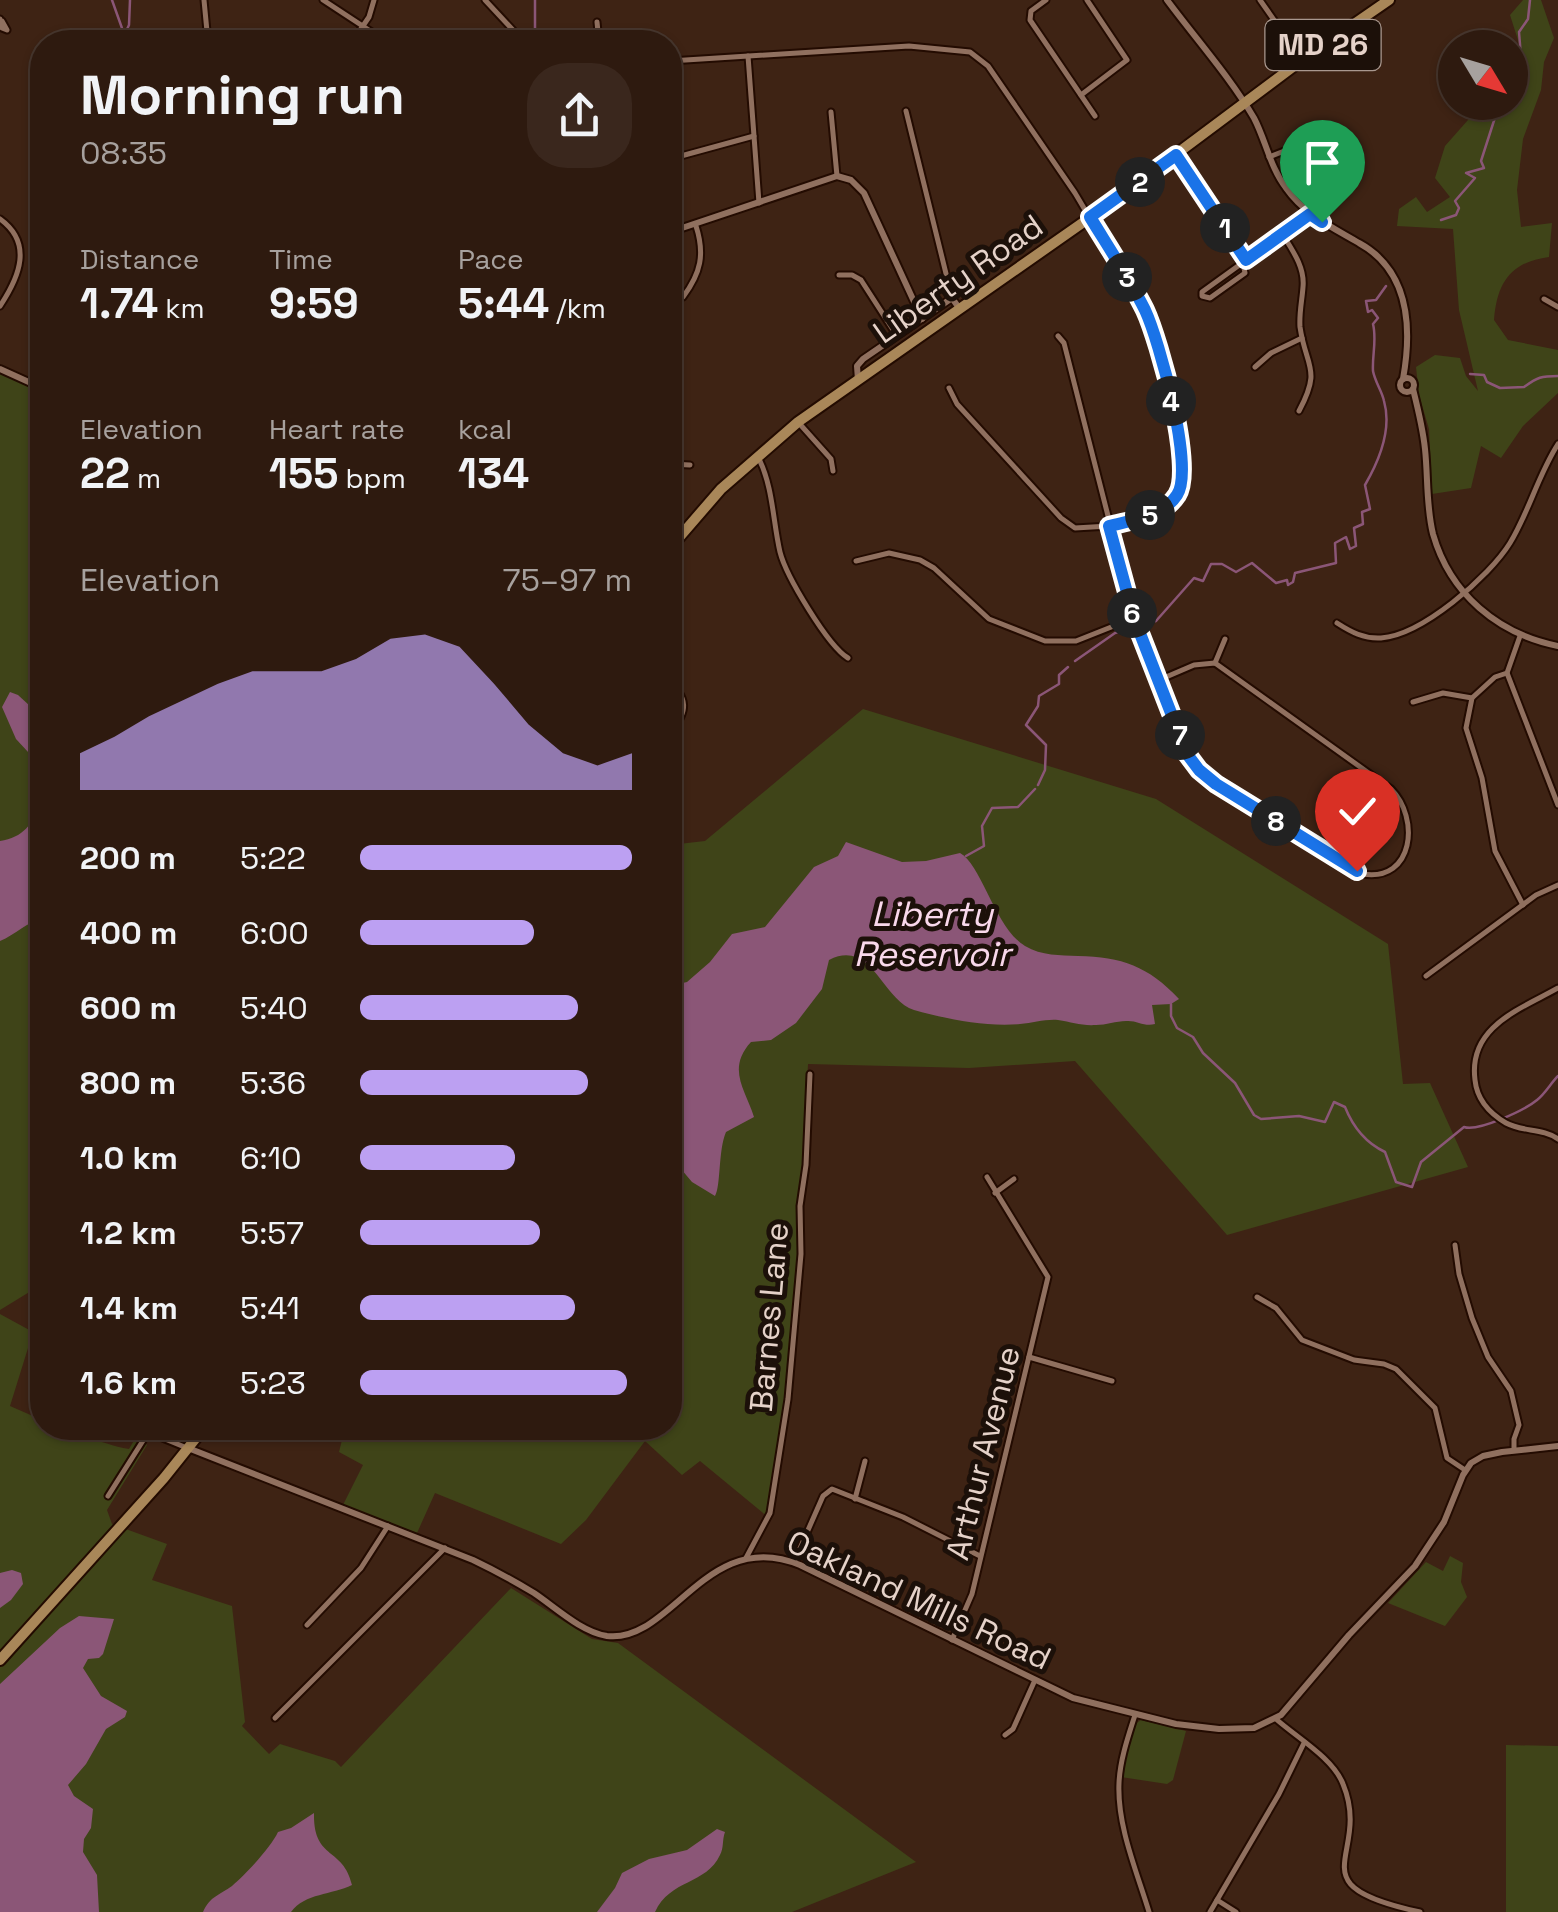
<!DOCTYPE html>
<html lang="en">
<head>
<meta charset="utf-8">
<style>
	:root { --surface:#2e1a0f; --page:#3a271d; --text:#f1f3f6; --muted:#a7a19e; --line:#49382f; --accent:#bca0f2 }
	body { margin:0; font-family:"Space Grotesk",sans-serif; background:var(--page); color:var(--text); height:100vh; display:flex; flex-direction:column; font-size:38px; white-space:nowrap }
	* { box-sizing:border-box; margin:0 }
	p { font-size:32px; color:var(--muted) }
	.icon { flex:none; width:55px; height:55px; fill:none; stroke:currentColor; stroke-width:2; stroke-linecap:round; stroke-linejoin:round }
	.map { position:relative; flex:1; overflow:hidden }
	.panel { position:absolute; left:30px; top:30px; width:652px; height:1410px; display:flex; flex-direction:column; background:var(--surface); border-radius:40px; box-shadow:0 2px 8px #0004,0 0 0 2px var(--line) }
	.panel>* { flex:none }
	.needle { width:65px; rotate:128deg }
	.buttons { position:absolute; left:1438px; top:30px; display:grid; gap:20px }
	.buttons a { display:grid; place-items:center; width:90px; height:90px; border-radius:50%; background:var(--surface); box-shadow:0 2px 8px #0004,0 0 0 2px var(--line); font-size:50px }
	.pin { position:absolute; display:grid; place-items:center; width:85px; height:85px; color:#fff; margin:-102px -42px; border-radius:50% 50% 50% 0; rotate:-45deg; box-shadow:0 0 10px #0007 }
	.pin .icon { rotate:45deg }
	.km { position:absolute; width:50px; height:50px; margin:-25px; border-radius:50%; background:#222; color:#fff; font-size:28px; line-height:50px; text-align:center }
	.round { display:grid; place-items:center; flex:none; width:105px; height:105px; border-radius:40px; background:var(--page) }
	.head { display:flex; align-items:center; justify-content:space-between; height:170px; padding:0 50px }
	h1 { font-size:55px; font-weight:700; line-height:75px }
	.stats { display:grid; grid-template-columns:repeat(3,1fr); gap:15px; height:170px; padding:10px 50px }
	.stats div { display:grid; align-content:center }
	.stats b { font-size:42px; font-weight:700 }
	.stats small { font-size:28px; font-weight:400 }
	.stats p { font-size:28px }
	.chart { height:280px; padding:20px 50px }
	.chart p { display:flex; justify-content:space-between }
	.chart svg { width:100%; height:180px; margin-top:10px; fill:var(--accent); opacity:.7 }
	ul { padding:0 50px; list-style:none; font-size:32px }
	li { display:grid; grid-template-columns:160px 120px 1fr; align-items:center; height:75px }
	li i { height:25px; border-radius:12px; background:var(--accent) }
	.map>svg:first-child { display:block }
	.green { fill:#3f4418 }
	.water { fill:#8b5677 }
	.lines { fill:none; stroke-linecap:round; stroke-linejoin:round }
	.stream { stroke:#8b5677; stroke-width:2.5 }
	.minor-casing { stroke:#230b01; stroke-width:9 }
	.tertiary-casing { stroke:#230b01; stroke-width:10 }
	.primary-casing { stroke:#230b01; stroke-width:14 }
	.minor { stroke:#90705f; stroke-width:5 }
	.tertiary { stroke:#90705f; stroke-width:6 }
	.primary { stroke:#a98759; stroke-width:10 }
	.route-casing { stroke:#fff; stroke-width:20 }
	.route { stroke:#1a73e8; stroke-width:12 }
	.labels { text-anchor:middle; stroke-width:10; stroke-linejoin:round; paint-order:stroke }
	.shield { fill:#1c1009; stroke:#a9988f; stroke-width:2.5 }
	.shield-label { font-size:30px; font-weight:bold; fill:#e5d2c9 }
	.street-label { font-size:32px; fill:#e5d2c9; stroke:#1c1009 }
	.water-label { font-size:35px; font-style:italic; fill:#f9d8eb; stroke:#1c1009 }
</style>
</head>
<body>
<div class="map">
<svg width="1558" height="1912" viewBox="0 0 1558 1912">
	<rect width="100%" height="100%" fill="#3e2314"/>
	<!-- green -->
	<g class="green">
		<path d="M1523,0h18l13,38 -10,24 -3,28 -18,49 -6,51 4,37 31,-4 -3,34c-38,5 -52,25 -55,63l14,20 50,10v43l-35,33 -22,32 -20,-12 -10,42 -39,6 -3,-65 -10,-34 -3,-28 19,-12 25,3 6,18 12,15 -19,-81 -6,-81 -56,-3 2,-17 17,-12 11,15 23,-15 -15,-19 10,-32 38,-43 27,-1v-23l14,-20 -14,-44z"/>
		<path d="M0,373l42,18v774l-5,11 5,4v138l-2,-16 -9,-11 -31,19z"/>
		<path d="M863,709l293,90 232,145 15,140 27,-1 38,84 -241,68 -152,-174 -106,7 -161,-4 -14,283 -25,171 -69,-57 -18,14 -37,-34 -59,79 -25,24 -126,-51 -18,40 -74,-28 20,-40 -24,-13 4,-16 -19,-8h346v-583l35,-4z"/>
		<path d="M0,1314l33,18 -23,74 32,14v8c31,0 57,16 87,21l10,-17 5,2 -15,25 4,2 12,-18 2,2 -40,65 5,14 55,20 -15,36 80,26 13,116 -3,4 27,28 11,-10 55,17 6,6 170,-179 81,51 26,4 298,219 -124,50h-792z"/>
		<path d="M1450,1556l13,7 -2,19 6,15 -22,29 -57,-23 38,-41 17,9z"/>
		<path d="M1141,1720l45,11 -13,49 -6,4 -46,-7 14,-53z"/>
		<path d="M1506,1745l52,1v166h-52z"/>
	</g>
	<!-- water -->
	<g class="water">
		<path d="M10,692l8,3 24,22v50l-26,-28 -14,-32z"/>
		<path d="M42,803v116c-14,2 -27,16 -42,22v-100c23,-3 33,-18 42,-38z"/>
		<path d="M846,842l56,20 24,-1 34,-8c22,12 35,75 65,93 17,10 35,9 53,10 44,1 70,10 101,43l-8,5 -19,1 3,19c-11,3 -18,-4 -29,-3 -10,0 -20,4 -30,4 -15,1 -24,-3 -38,-5 -13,-1 -25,3 -38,4 -35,3 -73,-5 -106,-14 -32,-10 -42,-72 -85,-50l-7,29 -26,34 -25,17 -20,2c-25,27 -5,49 3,75l-28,15c-8,19 -5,54 -11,64l-23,-14 -22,-26v-170l17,-4 23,-20 22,-28 33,-7 49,-60 24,-11z"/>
		<path d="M12,1570l9,3 2,11 -12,16 -11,8v-35z"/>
		<path d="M79,1616l35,3 -11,35 -4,4 -11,1 -5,9 18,28 26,15 -2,6 -19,12 -20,35 -18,21 6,11 19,13 -2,19 -7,11 -1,13 14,23 2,37h-99v-228l60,-56z"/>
		<path d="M314,1813c-1,48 29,33 38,72 -20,10 -47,8 -61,27h-88c7,-16 17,-17 29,-26 15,-13 39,-39 46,-54l13,-4z"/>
		<path d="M717,1829l8,3c-3,8 -1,16 -5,23 -14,30 -50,24 -65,57h-58l18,-24 7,-15 27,-14 38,-9z"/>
	</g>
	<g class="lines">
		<!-- stream -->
		<g class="stream">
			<path d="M112,0l11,31"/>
			<path d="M535,0v42"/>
			<path d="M121,42l8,-17 1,-25"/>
			<path d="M1510,89l7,-6 5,-14 -3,-37 9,-13 2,-19"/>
			<path d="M1441,220l15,-5 3,-7 -4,-7 20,-23 -9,-5 18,-5 -3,-7 19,-59"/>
			<path d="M1470,374l14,1 3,7 13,6 24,-1c14,-10 17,-11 34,-11"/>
			<path d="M1140,625l16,-4 38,-43 9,3 8,-17h11l14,8 16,-9 24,20 11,-3 1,5 5,-3 2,-9 41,-10 -1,-20 11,-6 4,12 6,-3 -2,-18 9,-4 -1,-12 8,-3 -5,-24c14,-24 27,-56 19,-84 -2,-10 -9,-19 -11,-30 -1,-16 4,-31 0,-47l5,-6 -6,-8 -4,2 -2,-11 10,-1 10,-14"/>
			<path d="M1075,661l40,-28 18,-6"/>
			<path d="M1038,785l7,-15 1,-25 -20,-20 12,-19 1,-10 20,-12v-9l9,-8"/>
			<path d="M966,856l18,-10 -2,-20 10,-18 26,-1 17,-18"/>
			<path d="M1171,1004v12l6,12 16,9 10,16 32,30 19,32 7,4 38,-3 26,6 9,-20 11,5c8,20 21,36 40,45l11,30 16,5 9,-25 43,-35c14,5 61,-17 73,-27 8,-6 14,-17 21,-24"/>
		</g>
		<defs>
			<g id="minor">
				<path d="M204,0l4,42"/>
				<path d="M323,0l64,42"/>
				<path d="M485,0l39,42"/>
				<path d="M1046,0l-15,11 -1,9 65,96"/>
				<path d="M1260,0l42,60"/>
				<path d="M0,19l2,9 5,2 -5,-9"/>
				<path d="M597,22l2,20"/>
				<path d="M352,42l17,-25 5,-17"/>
				<path d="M748,56l11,147"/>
				<path d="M670,61l239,-15 61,6 18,14 87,127 70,118 16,42 23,113 -4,25 -15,17 -56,18 -34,2 -14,-10 -104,-114 -8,-16"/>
				<path d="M1081,95l46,-35 -40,-60"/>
				<path d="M906,111l46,187"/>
				<path d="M831,112l6,64"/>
				<path d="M1176,155l71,106"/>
				<path d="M1269,157l28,-11"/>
				<path d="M670,159l84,-23"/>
				<path d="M0,219c33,24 20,57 0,87"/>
				<path d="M1283,235c10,16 22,33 20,52 -1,14 -4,26 -3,40 6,41 22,41 -1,84"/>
				<path d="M1243,263l2,10 -35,25 -8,-2v-4l108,-78"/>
				<path d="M839,275h13l9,5 36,56"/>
				<path d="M683,297c18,-24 22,-43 13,-71"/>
				<path d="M1544,299l14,8"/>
				<path d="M1058,336l6,7 70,275 53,136c22,34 136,99 176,120 51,8 57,-56 28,-85l-176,-126 -21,2 -35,15"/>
				<path d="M1255,367l16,-14 31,-15"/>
				<path d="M798,422l33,37 2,12"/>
				<path d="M759,459c14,28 14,63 21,93 6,24 48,94 68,106"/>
				<path d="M670,464l20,1"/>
				<path d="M856,561l33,-8 31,7 14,8 55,51 56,22h31l58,-23"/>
				<path d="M1337,623c14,9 27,16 44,15 41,-3 108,-61 129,-95 19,-31 28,-68 48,-99"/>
				<path d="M1520,636l-13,37 -12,4 -23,21 -6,30 16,50 13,73 28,54"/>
				<path d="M1215,663l10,-24"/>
				<path d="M1507,673l51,132"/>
				<path d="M670,682c21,19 15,32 0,53"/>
				<path d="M1413,702l30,-9 29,5"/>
				<path d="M1426,976l110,-81 22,-10"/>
				<path d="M1558,988c-37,21 -90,38 -83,92 2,20 14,33 31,43 16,9 37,5 52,16"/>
				<path d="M995,1193l19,-14"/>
				<path d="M1455,1245l4,29 13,44 16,39 23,34 8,34 -5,14v11"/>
				<path d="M1257,1297l19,11 26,32 52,20 30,4 12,5 39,39 12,50 18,12"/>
				<path d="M1029,1357l83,24"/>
				<path d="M148,1432l39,16"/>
				<path d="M108,1496l43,-68"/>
				<path d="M855,1499l10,-38"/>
				<path d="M746,1558l24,-45 18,-114 13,-145 -1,-48 6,-41 4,-91"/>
				<path d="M794,1562l29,-66 9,-7 71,28 77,39"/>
				<path d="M307,1625l54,-57 27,-42"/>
				<path d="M952,1640l20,-46 76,-317 -61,-100"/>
				<path d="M1135,1715c-7,22 -15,45 -16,68 -2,43 18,89 30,129"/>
				<path d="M275,1718l170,-170"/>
				<path d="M1276,1719c20,18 57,39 67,65 30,73 -52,100 77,128"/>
				<path d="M1005,1735l8,-6 22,-49"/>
				<path d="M1217,1900l19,12"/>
				<path d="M1210,1912l69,-118 25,-51"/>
			</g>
			<g id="tertiary">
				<path d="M1167,0c29,39 63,77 87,118 12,23 16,49 32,70 19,27 46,39 73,55 51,28 53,86 44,136"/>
				<path d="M670,232l167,-56 14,4 13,13 58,126"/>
				<path d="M0,369l42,19"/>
				<circle cx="1407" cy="385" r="7"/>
				<path d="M858,380l-1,-14 6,-7 89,-61 7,10"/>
				<path d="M1413,389c5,20 10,40 12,60 3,28 1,57 8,85 17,60 65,100 125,112"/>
				<path d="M188,1448l285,112c21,10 41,21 61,33 21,14 47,39 73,43 64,8 100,-110 193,-71l273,133 103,26 43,5 35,-1 27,-13 68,-80 66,-69 29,-44 19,-47 8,-12 12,-7 19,-4 56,-6"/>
			</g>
			<g id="primary">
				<path d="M670,548l51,-59 77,-67 310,-217 194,-145 87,-60"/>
				<path d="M0,1660l164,-182 40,-50"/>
			</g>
		</defs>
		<!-- minor casing -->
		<use href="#minor" class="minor-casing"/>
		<!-- tertiary casing -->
		<use href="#tertiary" class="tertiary-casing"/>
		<!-- primary casing -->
		<use href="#primary" class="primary-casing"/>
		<!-- minor -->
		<use href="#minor" class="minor"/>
		<!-- tertiary -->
		<use href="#tertiary" class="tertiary"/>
		<!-- primary -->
		<use href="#primary" class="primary"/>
	</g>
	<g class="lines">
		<defs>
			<path id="route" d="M1322,222l-12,-8 -64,46 -70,-105 -86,62c19,31 39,61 55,93 14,30 50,159 32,185 -14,22 -45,25 -68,31l25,92 53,136 12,16 17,14 141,87"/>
		</defs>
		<!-- route casing -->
		<use href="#route" class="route-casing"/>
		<!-- route -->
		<use href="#route" class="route"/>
	</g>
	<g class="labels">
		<!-- shield labels -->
		<rect class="shield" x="1265.5" y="20" width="115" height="50" rx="8"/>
		<g class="shield-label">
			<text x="1323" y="55">MD 26</text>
		</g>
		<!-- street labels -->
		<g class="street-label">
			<text transform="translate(958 279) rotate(-35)" y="11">Liberty Road</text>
			<text transform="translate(769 1317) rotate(-85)" y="11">Barnes Lane</text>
			<text transform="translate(983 1453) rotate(-76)" y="11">Arthur Avenue</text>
			<text transform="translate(919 1600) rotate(25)" y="11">Oakland Mills Road</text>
		</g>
		<!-- water labels -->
		<g class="water-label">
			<text x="932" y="926">Liberty<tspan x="932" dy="40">Reservoir</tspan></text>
		</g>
	</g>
</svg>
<div class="buttons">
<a><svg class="needle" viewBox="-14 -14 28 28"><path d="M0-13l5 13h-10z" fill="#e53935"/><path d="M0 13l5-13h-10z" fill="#a7a19e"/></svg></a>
</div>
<div class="pin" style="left:1322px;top:222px;background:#1e9e55"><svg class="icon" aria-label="arrive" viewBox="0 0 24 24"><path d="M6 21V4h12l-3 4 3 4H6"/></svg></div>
<div class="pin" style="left:1357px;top:871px;background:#d93025"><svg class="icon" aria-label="check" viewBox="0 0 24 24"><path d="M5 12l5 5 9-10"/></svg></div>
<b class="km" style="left:1225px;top:228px">1</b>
<b class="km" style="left:1140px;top:182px">2</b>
<b class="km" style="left:1127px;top:277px">3</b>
<b class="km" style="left:1171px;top:401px">4</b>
<b class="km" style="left:1150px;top:515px">5</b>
<b class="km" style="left:1132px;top:613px">6</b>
<b class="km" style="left:1180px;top:735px">7</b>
<b class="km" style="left:1276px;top:821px">8</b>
<section class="panel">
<div class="head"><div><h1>Morning run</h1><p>08:35</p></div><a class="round"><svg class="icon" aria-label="share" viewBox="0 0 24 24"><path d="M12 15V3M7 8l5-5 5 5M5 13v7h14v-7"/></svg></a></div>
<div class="stats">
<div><p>Distance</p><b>1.74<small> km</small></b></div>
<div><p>Time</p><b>9:59</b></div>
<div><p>Pace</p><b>5:44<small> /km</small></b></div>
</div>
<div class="stats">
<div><p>Elevation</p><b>22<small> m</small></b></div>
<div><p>Heart rate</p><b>155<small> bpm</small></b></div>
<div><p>kcal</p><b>134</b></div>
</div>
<div class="chart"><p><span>Elevation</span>75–97 m</p>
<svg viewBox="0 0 160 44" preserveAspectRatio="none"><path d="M0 44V35L10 31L20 26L30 22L40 18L50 15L60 15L70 15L80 12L90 7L100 6L110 9L120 18L130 28L140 35L150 38L160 35V44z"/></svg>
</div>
<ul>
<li><b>200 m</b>5:22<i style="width:100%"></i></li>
<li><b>400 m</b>6:00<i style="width:64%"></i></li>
<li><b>600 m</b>5:40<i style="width:80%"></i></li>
<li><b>800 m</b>5:36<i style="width:84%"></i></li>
<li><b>1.0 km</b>6:10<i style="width:57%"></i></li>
<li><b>1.2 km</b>5:57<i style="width:66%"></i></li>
<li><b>1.4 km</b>5:41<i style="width:79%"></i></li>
<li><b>1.6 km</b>5:23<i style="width:98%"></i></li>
</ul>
</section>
</div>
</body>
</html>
